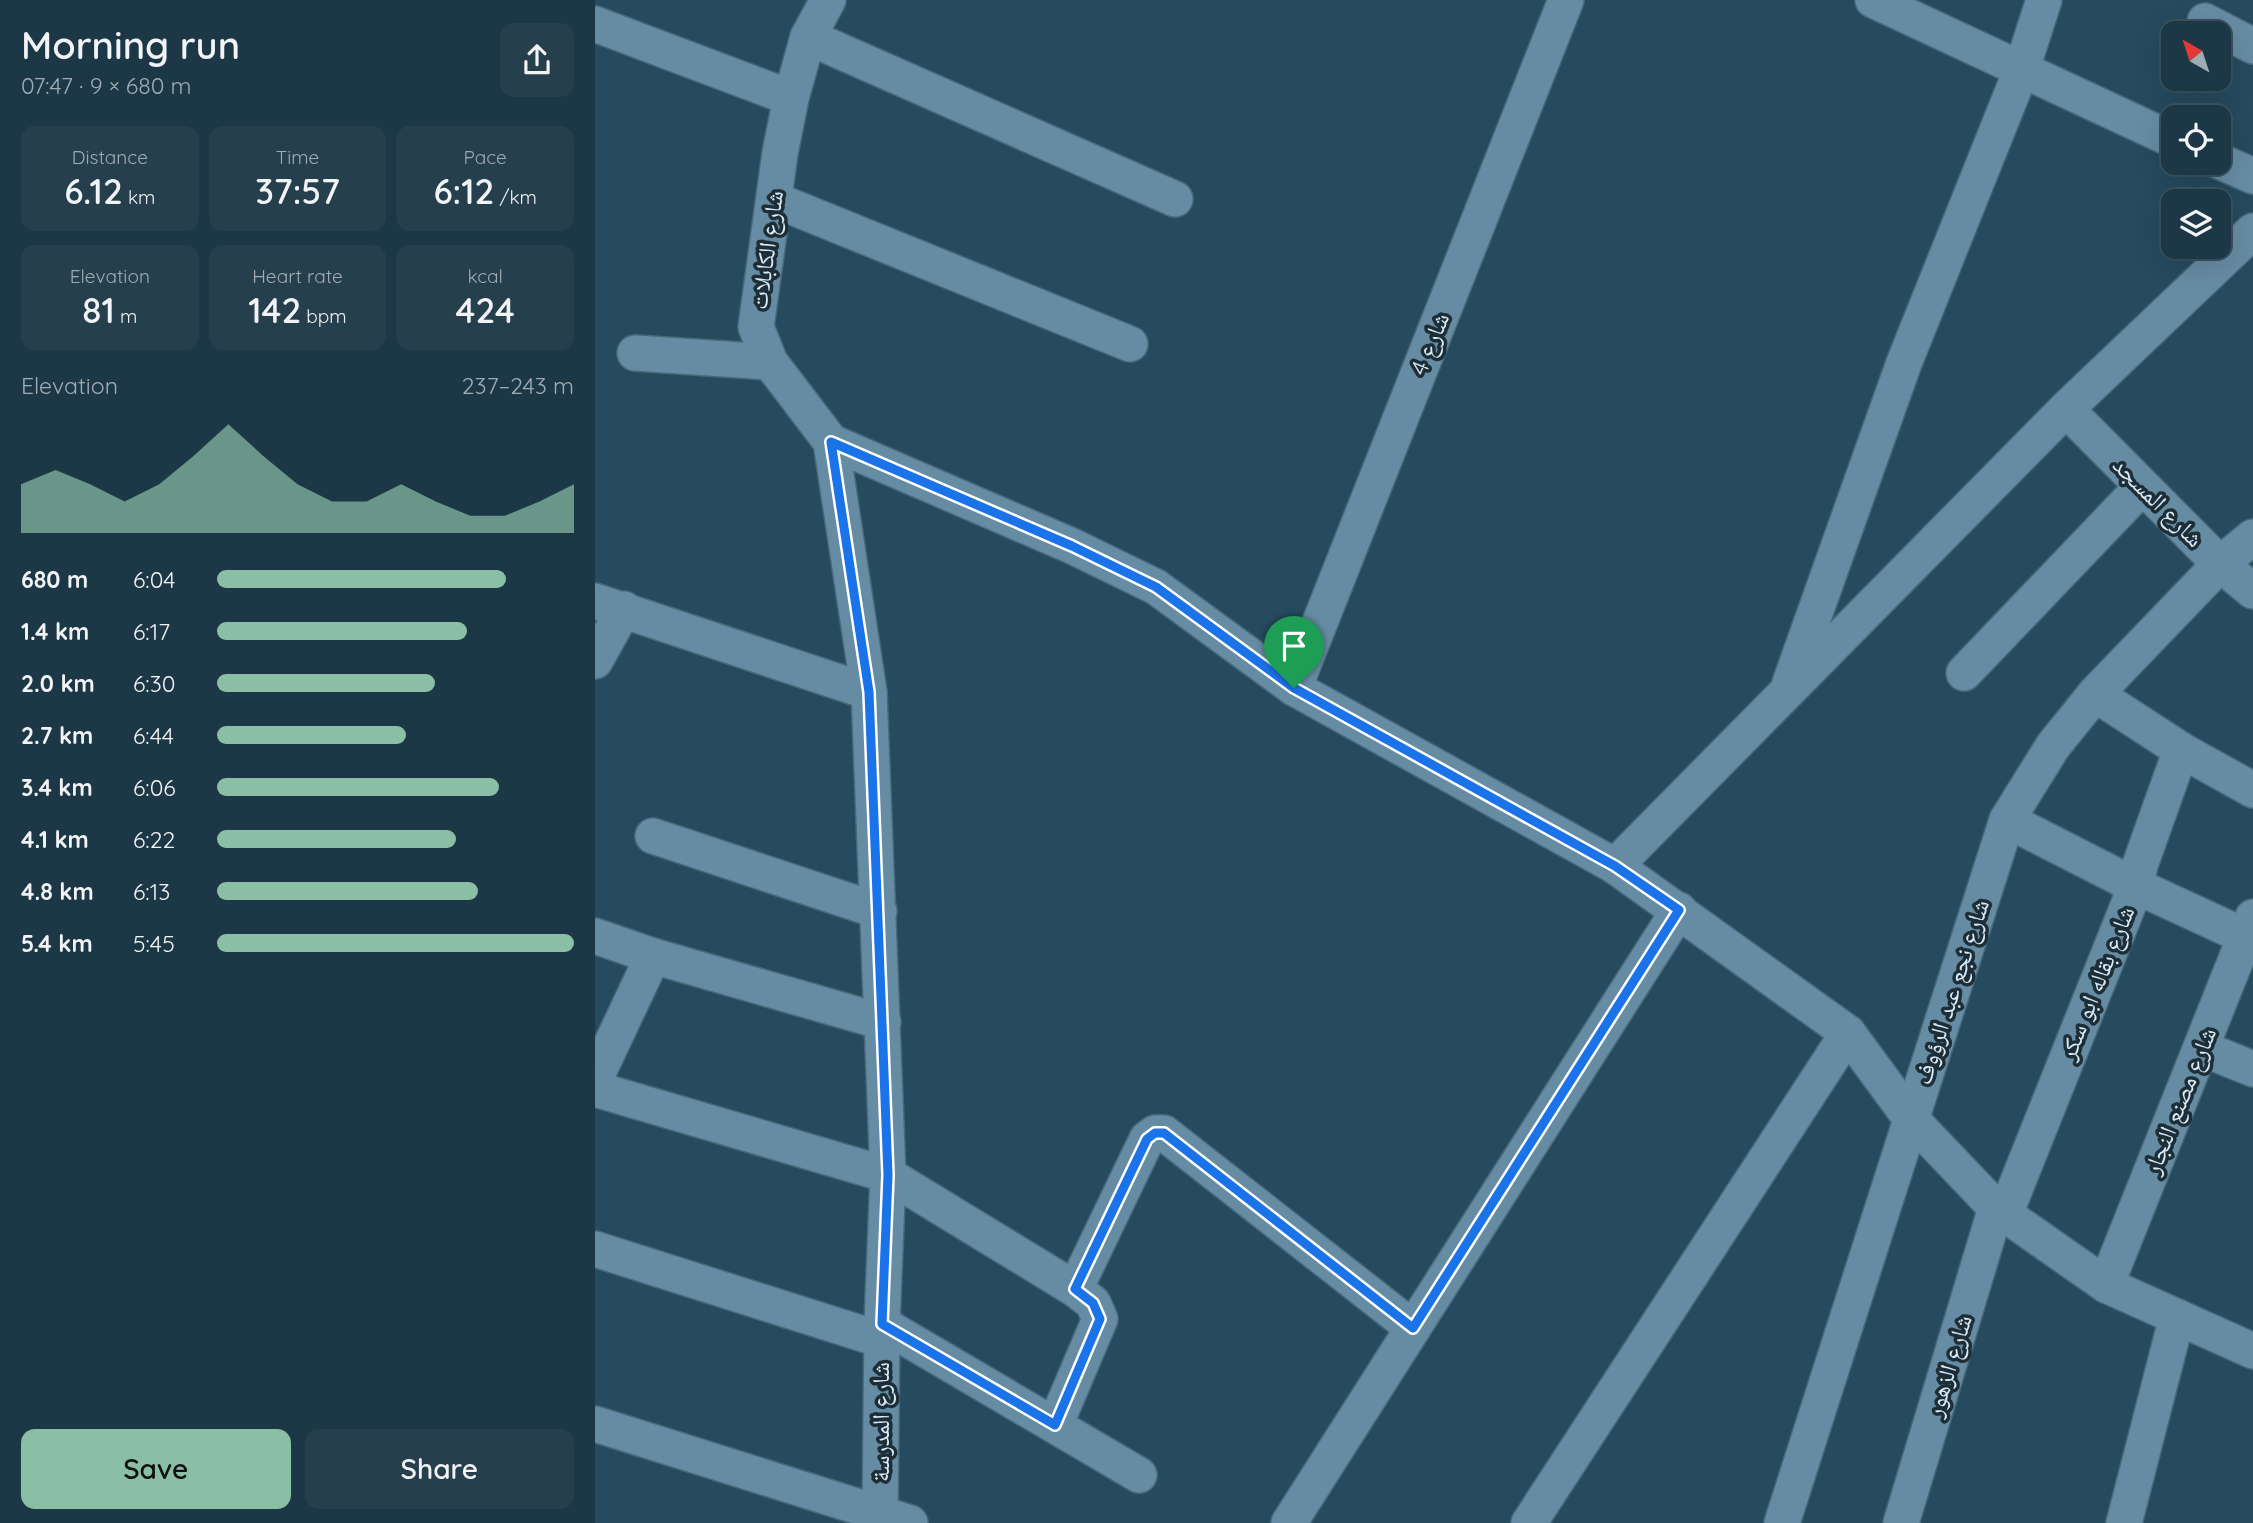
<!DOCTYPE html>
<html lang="en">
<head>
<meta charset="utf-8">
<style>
	:root { --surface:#1c3846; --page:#253f4d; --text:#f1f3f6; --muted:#a0acb3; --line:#3a525f; --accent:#8abfa5 }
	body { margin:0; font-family:Quicksand,"Noto Naskh Arabic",sans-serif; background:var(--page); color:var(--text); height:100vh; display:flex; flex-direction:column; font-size:26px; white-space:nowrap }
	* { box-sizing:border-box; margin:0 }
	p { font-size:23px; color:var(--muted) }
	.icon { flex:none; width:38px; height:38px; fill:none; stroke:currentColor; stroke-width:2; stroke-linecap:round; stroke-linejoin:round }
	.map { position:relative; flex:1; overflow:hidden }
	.panel { display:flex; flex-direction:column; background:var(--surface); width:595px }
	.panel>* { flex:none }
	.needle { width:46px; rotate:321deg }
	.buttons { position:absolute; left:1566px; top:21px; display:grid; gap:14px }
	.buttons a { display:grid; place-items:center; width:70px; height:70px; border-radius:14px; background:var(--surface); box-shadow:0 7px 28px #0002,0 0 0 2px var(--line); font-size:35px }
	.pin { position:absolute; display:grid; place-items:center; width:60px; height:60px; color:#fff; margin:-72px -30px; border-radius:50% 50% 50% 0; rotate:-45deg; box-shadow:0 0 7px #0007 }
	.pin .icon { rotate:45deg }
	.round { display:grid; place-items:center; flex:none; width:74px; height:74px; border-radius:14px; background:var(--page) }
	.overview { display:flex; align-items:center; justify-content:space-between; height:119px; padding:0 21px }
	h1 { font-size:38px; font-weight:600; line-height:52px }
	.figures { display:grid; grid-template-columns:repeat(3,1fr); gap:10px; height:119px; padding:7px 21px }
	.figures div { display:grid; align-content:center; border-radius:14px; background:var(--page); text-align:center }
	.figures b { font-size:35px; font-weight:600 }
	.figures small { font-size:19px; font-weight:400 }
	.figures p { font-size:19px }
	.chart { height:196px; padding:14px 21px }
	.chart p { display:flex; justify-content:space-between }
	.chart svg { width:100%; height:126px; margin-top:7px; fill:var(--accent); opacity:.7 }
	.button { display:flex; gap:14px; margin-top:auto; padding:14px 21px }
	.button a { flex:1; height:80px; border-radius:14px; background:var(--accent); color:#111; font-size:28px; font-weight:600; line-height:80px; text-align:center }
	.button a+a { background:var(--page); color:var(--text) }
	ul { padding:0 21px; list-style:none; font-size:23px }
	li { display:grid; grid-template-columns:112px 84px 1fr; align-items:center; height:52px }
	li i { height:18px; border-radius:9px; background:var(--accent) }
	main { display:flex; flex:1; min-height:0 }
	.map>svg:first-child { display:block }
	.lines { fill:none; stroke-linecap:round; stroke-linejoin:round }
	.minor-casing { stroke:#476879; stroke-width:38 }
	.minor { stroke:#668ca3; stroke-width:35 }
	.route-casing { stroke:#fff; stroke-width:14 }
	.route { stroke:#1a73e8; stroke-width:9 }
	.labels { text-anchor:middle; stroke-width:7; stroke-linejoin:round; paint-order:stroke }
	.street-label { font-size:24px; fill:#d6eaf7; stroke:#1e2e37 }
</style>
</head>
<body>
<main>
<section class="panel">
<div class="overview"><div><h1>Morning run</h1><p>07:47 · 9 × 680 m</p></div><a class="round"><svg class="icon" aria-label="share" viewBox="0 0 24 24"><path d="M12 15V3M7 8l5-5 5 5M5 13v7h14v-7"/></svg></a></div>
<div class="figures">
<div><p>Distance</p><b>6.12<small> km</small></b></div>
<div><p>Time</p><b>37:57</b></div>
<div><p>Pace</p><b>6:12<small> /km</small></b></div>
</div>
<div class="figures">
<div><p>Elevation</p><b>81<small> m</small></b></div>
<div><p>Heart rate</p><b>142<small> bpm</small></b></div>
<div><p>kcal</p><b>424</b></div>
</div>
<div class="chart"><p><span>Elevation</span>237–243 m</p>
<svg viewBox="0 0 160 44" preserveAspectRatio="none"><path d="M0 44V27L10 22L20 27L30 33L40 27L50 17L60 6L70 17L80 27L90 33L100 33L110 27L120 33L130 38L140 38L150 33L160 27V44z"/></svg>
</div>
<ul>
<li><b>680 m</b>6:04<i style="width:81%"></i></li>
<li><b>1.4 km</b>6:17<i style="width:70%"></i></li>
<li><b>2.0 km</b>6:30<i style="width:61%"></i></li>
<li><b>2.7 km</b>6:44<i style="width:53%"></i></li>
<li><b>3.4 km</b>6:06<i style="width:79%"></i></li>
<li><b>4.1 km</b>6:22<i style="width:67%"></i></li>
<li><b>4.8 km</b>6:13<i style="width:73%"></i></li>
<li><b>5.4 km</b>5:45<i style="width:100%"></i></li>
</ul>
<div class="button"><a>Save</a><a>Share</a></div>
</section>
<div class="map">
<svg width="1658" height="1523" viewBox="0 0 1658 1523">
	<rect width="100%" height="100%" fill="#264a5e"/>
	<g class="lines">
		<defs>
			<g id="minor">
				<path d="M233,0l-20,37 -17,61 -11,55 -24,174 14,35 61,80 38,250 19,483 -6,149 -2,199"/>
				<path d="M1278,0l300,140"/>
				<path d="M1610,21l48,25"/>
				<path d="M0,24l196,74"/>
				<path d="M213,37l367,162"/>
				<path d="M1624,161l34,15"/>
				<path d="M180,200l355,144"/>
				<path d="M40,353l135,9"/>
				<path d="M1471,409l154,155 33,27"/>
				<path d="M236,442l241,104 84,41 138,101 321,178 233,167 63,86 85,89 110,77 147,66"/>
				<path d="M0,601l274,91"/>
				<path d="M0,661l29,-52"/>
				<path d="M1369,673l178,-186"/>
				<path d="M1195,683l114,-320 117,-292 23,-71"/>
				<path d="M699,688l272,-688"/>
				<path d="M1500,694l86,56 72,40"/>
				<path d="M1412,820l129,66 117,54"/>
				<path d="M58,836l226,75"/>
				<path d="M1020,866l451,-457 187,-178"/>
				<path d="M0,936l58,20 230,66"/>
				<path d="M1606,1048l52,21"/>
				<path d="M0,1079l58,-123"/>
				<path d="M0,1089l293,86 187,114 18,14 7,16 -45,106"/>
				<path d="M1410,1214l131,-328 4,-21 41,-115"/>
				<path d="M0,1249l287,91"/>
				<path d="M1511,1285l147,-368"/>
				<path d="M480,1289l72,-150 8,-6h9l249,195"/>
				<path d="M287,1324l257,151"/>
				<path d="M0,1424l315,99"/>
				<path d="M694,1523l390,-613"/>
				<path d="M934,1523l319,-490"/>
				<path d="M1187,1523l225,-703 46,-74 42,-52 125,-130 33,-27"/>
				<path d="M1306,1523l95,-315"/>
				<path d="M1529,1523l53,-206"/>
			</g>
		</defs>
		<!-- minor casing -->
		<use href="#minor" class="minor-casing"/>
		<!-- minor -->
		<use href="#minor" class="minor"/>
	</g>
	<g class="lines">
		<defs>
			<path id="route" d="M236,442l241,104 84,41 138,101 321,178 64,44 -266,418 -249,-195h-9l-8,6 -72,150 18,14 7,16 -45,106 -173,-101 6,-149 -19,-483z"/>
		</defs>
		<!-- route casing -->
		<use href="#route" class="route-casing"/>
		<!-- route -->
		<use href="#route" class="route"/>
	</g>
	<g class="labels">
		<!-- street labels -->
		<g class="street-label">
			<text transform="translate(172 250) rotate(-82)" y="8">شارع الكابلات</text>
			<text transform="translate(835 344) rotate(-68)" y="8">شارع 4</text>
			<text transform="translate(1563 502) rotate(45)" y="8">شارع المسجد</text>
			<text transform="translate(1502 983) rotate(-68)" y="8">شارع بقاله ابو سكر</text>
			<text transform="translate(1357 992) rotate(-72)" y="8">شارع نجع عبد الرؤوف</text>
			<text transform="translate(1585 1101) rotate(-68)" y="8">شارع مصنع النجار</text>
			<text transform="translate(1354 1366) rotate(-73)" y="8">شارع الزهور</text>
			<text transform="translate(286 1422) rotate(-90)" y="8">شارع المدرسة</text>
		</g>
	</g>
</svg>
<div class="buttons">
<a><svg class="needle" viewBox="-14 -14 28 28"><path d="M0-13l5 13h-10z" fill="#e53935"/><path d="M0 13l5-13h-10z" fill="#a0acb3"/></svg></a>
<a><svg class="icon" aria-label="locate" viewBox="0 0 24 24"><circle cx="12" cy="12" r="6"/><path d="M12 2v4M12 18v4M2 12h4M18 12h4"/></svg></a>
<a><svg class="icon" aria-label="layers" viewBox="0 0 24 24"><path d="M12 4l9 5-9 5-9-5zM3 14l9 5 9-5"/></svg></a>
</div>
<div class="pin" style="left:699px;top:688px;background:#1e9e55"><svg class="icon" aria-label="arrive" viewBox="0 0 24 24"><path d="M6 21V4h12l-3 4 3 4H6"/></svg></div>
</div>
</main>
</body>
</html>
